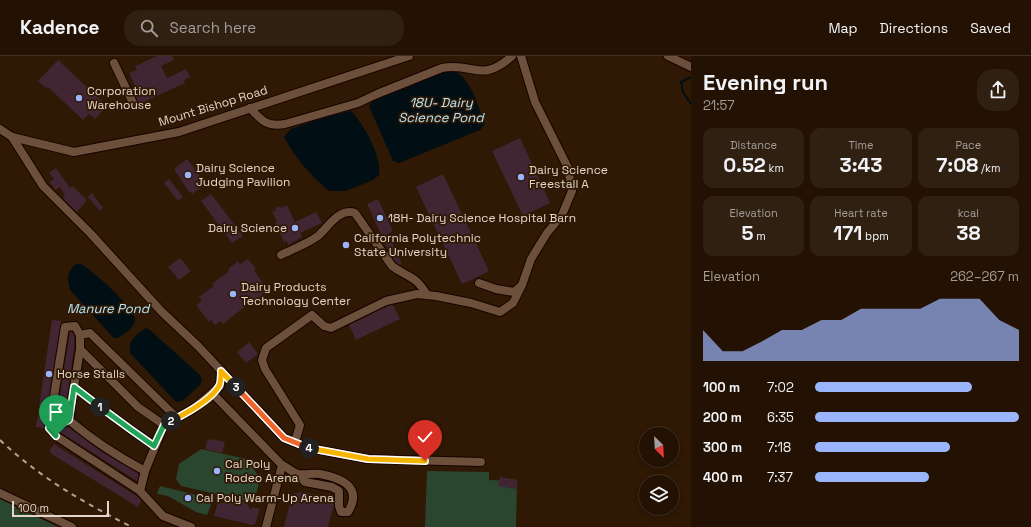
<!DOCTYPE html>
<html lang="en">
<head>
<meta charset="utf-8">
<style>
	:root { --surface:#231203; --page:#2f2012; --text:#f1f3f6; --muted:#a39e9a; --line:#403225; --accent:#9bb5fd }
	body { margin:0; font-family:"Space Grotesk",sans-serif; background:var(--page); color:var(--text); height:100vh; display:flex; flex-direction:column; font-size:15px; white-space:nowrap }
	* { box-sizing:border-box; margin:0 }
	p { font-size:13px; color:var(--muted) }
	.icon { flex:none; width:22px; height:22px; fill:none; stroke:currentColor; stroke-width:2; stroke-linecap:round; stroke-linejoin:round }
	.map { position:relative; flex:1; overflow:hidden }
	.panel { display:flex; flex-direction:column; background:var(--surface); width:340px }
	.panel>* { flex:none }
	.needle { width:26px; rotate:156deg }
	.tools { position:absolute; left:639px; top:371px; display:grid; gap:8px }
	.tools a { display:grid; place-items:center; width:40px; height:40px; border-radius:50%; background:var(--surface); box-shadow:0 2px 6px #0003,0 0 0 1px var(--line); font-size:20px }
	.scale { position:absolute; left:12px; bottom:10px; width:97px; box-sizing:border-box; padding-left:4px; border:2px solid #e4d4c8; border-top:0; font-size:11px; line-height:14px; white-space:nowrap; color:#e4d4c8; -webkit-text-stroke:3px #2f1804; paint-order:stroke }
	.pin { position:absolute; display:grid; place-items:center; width:34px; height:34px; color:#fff; margin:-41px -17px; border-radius:50% 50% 50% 0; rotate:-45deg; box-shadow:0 0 4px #0007 }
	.pin .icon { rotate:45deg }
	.km { position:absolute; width:20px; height:20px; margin:-10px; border-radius:50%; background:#222; color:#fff; font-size:11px; line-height:20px; text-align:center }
	.round { display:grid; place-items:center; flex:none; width:42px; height:42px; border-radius:16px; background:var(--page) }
	.headline { display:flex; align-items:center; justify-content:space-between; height:68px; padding:0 12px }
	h1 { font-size:22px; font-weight:800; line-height:30px }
	.metrics { display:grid; grid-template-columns:repeat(3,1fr); gap:6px; height:68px; padding:4px 12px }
	.metrics div { display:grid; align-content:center; border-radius:10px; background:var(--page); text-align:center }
	.metrics b { font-size:20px; font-weight:800 }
	.metrics small { font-size:11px; font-weight:400 }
	.metrics p { font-size:11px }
	.chart { height:112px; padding:8px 12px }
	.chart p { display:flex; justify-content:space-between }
	.chart svg { width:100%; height:72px; margin-top:4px; fill:var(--accent); opacity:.7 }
	ul { padding:0 12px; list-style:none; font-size:13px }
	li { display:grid; grid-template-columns:64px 48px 1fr; align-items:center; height:30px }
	li i { height:10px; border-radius:5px; background:var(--accent) }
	header { display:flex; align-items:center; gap:24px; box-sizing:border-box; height:56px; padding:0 20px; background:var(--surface); border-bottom:1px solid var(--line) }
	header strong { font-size:19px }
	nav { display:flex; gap:22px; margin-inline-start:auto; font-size:14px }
	.search { width:280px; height:36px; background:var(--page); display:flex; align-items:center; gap:10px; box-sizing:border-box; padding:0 14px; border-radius:16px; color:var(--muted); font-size:15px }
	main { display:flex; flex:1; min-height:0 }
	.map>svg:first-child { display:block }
	.green { fill:#2b462f }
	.water { fill:#010f15 }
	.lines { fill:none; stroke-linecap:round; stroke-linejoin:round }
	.stream { stroke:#010f15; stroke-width:2 }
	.building { fill:#422532 }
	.minor-casing { stroke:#160300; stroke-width:10 }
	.minor { stroke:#6c503b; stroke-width:8 }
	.rail { stroke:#b3a193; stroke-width:2; stroke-dasharray:5 5; stroke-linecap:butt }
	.split-1-casing { stroke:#fff; stroke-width:8 }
	.split-2-casing { stroke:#fff; stroke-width:8 }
	.split-3-casing { stroke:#fff; stroke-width:8 }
	.split-4-casing { stroke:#fff; stroke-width:8 }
	.split-5-casing { stroke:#fff; stroke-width:8 }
	.split-1 { stroke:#22a559; stroke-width:5 }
	.split-2 { stroke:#22a559; stroke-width:5 }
	.split-3 { stroke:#f5b400; stroke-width:5 }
	.split-4 { stroke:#f0652b; stroke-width:5 }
	.split-5 { stroke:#f5b400; stroke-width:5 }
	.poi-dot { fill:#9bb5fd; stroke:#2f1804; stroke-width:1.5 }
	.labels { text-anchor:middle; stroke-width:3.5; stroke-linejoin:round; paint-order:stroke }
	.poi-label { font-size:12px; fill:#e4d4c8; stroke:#2f1804; text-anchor:start }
	.street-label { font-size:12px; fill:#e4d4c8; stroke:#2f1804 }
	.water-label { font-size:13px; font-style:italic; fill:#b4e8fb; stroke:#2f1804 }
</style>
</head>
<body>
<header>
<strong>Kadence</strong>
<div class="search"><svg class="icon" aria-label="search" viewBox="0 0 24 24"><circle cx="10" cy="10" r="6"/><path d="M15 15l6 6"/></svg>Search here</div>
<nav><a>Map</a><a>Directions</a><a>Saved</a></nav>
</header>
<main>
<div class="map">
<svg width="691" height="471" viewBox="0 0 691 471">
	<rect width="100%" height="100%" fill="#2f1804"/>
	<!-- green -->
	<g class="green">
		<path d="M201,393l46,10 13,20 -5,19 -9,3 -65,-15 -5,-7 3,-15z"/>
		<path d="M427,415l62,1v8l28,1 -1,46h-91z"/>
		<path d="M160,430l33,8 17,7 1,4 -4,10 -11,-3 -28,-16 -10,-2 -1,-1z"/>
		<path d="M0,443l58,28h-58z"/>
	</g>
	<!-- water -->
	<g class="water">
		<path d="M452,14c20,8 25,35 33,54l-5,6 -81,33 -6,-2 -24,-55 4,-5 41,-16 26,-13z"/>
		<path d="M351,55c13,13 31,46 28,64l-6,5 -27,11h-17c-18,-15 -34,-33 -45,-54l7,-8 35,-12z"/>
		<path d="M77,208h4c10,5 57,46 54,57 -1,7 -11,13 -17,17h-4l-3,-3 -41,-45 -2,-11 1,-6 4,-7z"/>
		<path d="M146,272l4,2 50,45 2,5 -2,5 -15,14 -3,2 -6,1 -46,-49c-1,-14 5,-17 16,-25z"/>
	</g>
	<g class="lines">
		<!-- stream -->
		<path class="stream" d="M691,21l-10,5 2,10 8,12"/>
	</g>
	<!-- building -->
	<g class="building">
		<path d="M157,0h15l2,4 -13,6 6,12 19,-9 4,8 -6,3 1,3 -46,21 -5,-11 4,-1 -9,-19 8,-3 -2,-4z"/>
		<path d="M58,4l49,46 -12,13 -6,-5 -6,6 -35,-33 -1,2 -9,-8z"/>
		<path d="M520,82l30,65 -27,13 -31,-65z"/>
		<path d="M187,103l19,25 -14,10 -2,-3 -1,1 -15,-23z"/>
		<path d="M56,112l14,20 3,-2 14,14 -10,12 -14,-14 2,-3 -5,-8 -5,3 -5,-8 4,-3 -5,-6z"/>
		<path d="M443,118l46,97 -27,13 -46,-97z"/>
		<path d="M169,123l14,18 -5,4 -14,-18z"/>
		<path d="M92,137l11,15 -3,3 -12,-14z"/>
		<path d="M211,138l32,42 -11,7 -31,-42z"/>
		<path d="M378,143l15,32 -5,3 14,30 -2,1 -4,-3 -7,-10 -22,-48z"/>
		<path d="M287,149l8,17 21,-10 6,11 -22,10 2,4 -14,8 -1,-4 -3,1 -9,-20 2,-1 -5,-9 4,-2 -1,-2 5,-2 1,2z"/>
		<path d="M180,202l11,13 -12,9 -11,-13z"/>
		<path d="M248,203l8,10 -2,1 14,21 -15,11 -1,-1 -29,23 -2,-3 -6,4 -4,-5 -2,2 -13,-17 6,-4 -3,-4 15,-11 -2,-2 17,-13 -1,-2 10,-8 2,3z"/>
		<path d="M393,249l7,14 -44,21 -7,-15 39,-19z"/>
		<path d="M52,264l9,1v3l-17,104 -8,-1z"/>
		<path d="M70,276h2l2,4v13l-10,67 -7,3h-1z"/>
		<path d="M249,286l9,12 -12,9 -9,-11z"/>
		<path d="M68,371l34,25 37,22 -2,7 -77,-49 2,-3z"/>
		<path d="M208,383l4,2 1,-2 12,3 -3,11 -17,-4z"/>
		<path d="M54,388l84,53 3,4 -3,6 -85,-52 -4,-4z"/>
		<path d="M500,421l18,3 -2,9 -18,-3z"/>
		<path d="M302,436l32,6v7l-6,22h-44l8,-33z"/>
		<path d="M226,441l20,5 5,8 1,-3 8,2 -5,15 -3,1 -38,-9 4,-14 6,1z"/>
	</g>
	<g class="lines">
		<defs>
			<g id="minor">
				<path d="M668,0l23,11"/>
				<path d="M114,7l20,42"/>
				<path d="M250,52c12,13 17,19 35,16l73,-21 19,-9 65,-26c32,-6 39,16 70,-12"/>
				<path d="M0,73l12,8 62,15 105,-20 230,-76"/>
				<path d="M12,81l31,49 48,48 70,77 37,35 86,92 25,10 59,11 113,3"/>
				<path d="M281,199c12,-6 26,-11 37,-19 8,-7 14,-17 22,-21 5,-3 9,-4 15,-2l37,53c9,7 15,8 23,14 5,4 9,10 12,15"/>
				<path d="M479,227l17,6 18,3 8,-7 9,-26 16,-26 15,-18 10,-24 -4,-23 -33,-66 -14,-46"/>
				<path d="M313,260l11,10 7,2 55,-27 31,-7 19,2 35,7 29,9 13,-9 8,-16"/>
				<path d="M80,279l10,-2 87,85"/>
				<path d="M80,293l-11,71c23,20 48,36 76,51"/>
				<path d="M74,331l56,42 25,17"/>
				<path d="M212,337l70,72 -16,62"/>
				<path d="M164,369l-26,-18 -58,-58v-14l-5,-9 -10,1 -16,101 7,8 84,55 5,-20 19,-46 29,-16 19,-16 8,-7 1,-15"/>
				<path d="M49,372l12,-4 8,-4"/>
				<path d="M295,386l5,-17 -35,-56 -3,-9 4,-12 46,-33"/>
				<path d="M282,409c5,2 11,8 16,9 7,1 15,-1 22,0 22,4 43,13 28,38h-7l-2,-6v-15l-7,-4 -27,-5 -7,-8"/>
				<path d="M140,435l23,25 28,11"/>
				<path d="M0,437l72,34"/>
			</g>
		</defs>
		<!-- minor casing -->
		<use href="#minor" class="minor-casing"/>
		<!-- minor -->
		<use href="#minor" class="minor"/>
		<!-- rail -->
		<path class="rail" d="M0,384c39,37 84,63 132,87"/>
	</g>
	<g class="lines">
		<defs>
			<path id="split-1" d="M56,380l-7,-8 12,-4 8,-4 5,-33 26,20"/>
			<path id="split-2" d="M100,351l30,22 24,17 10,-21 7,-4"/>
			<path id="split-3" d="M171,365c14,-7 40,-21 48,-35 2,-3 2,-11 2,-15l15,16"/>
			<path id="split-4" d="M236,331l48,51 25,10"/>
			<path id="split-5" d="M309,392l59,11 57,2"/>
		</defs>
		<!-- split-1 casing -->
		<use href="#split-1" class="split-1-casing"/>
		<!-- split-2 casing -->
		<use href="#split-2" class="split-2-casing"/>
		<!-- split-3 casing -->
		<use href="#split-3" class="split-3-casing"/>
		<!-- split-4 casing -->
		<use href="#split-4" class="split-4-casing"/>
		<!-- split-5 casing -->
		<use href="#split-5" class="split-5-casing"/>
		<!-- split-1 -->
		<use href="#split-1" class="split-1"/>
		<!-- split-2 -->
		<use href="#split-2" class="split-2"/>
		<!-- split-3 -->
		<use href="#split-3" class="split-3"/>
		<!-- split-4 -->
		<use href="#split-4" class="split-4"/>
		<!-- split-5 -->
		<use href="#split-5" class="split-5"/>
	</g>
	<!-- markers -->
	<g class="poi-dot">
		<circle cx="79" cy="42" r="4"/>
		<circle cx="188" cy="119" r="4"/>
		<circle cx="521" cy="121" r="4"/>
		<circle cx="380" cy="162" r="4"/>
		<circle cx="295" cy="172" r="4"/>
		<circle cx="346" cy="189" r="4"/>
		<circle cx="233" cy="238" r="4"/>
		<circle cx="49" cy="318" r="4"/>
		<circle cx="217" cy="415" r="4"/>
		<circle cx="188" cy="442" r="4"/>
	</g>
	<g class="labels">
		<!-- poi labels -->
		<g class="poi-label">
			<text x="87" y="39">Corporation<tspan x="87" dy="14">Warehouse</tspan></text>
			<text x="196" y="116">Dairy Science<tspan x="196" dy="14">Judging Pavilion</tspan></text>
			<text x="529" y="118">Dairy Science<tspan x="529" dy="14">Freestall A</tspan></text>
			<text x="388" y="166">18H- Dairy Science Hospital Barn</text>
			<text x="287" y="176" text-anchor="end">Dairy Science</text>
			<text x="354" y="186">California Polytechnic<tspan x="354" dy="14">State University</tspan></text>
			<text x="241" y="235">Dairy Products<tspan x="241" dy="14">Technology Center</tspan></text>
			<text x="57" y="322">Horse Stalls</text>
			<text x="225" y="412">Cal Poly<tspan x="225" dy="14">Rodeo Arena</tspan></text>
			<text x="196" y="446">Cal Poly Warm-Up Arena</text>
		</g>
		<!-- street labels -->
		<g class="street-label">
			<text transform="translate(213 50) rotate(-17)" y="4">Mount Bishop Road</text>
		</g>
		<!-- water labels -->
		<g class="water-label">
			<text x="441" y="51">18U- Dairy<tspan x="441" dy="15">Science Pond</tspan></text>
			<text x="108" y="257">Manure Pond</text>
		</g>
	</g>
</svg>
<div class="tools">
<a><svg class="needle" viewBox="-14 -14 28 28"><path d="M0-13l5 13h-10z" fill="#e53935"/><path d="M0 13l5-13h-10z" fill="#a39e9a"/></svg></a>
<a><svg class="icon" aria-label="layers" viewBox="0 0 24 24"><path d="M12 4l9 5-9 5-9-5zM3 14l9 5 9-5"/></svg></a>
</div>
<div class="scale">100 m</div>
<div class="pin" style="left:56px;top:380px;background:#1e9e55"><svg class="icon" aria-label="arrive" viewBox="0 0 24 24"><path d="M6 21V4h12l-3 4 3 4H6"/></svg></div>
<div class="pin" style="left:425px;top:405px;background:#d93025"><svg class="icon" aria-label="check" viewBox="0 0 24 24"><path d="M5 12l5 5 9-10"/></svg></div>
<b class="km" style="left:100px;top:351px">1</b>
<b class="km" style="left:171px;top:365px">2</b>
<b class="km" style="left:236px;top:331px">3</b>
<b class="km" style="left:309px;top:392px">4</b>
</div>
<section class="panel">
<div class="headline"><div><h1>Evening run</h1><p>21:57</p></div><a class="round"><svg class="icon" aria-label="share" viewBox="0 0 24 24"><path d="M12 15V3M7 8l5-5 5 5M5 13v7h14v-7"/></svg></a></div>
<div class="metrics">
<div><p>Distance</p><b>0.52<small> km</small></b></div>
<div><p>Time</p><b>3:43</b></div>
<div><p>Pace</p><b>7:08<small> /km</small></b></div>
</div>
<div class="metrics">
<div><p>Elevation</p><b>5<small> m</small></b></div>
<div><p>Heart rate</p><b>171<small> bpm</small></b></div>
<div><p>kcal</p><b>38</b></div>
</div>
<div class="chart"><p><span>Elevation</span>262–267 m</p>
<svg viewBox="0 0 160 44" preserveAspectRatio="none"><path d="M0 44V25L10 38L20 38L30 32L40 25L50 25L60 19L70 19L80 12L90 12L100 12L110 12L120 6L130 6L140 6L150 19L160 25V44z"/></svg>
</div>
<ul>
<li><b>100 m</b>7:02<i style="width:77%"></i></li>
<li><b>200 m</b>6:35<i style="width:100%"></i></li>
<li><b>300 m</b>7:18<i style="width:66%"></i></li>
<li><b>400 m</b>7:37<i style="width:56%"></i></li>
</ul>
</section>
</main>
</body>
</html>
